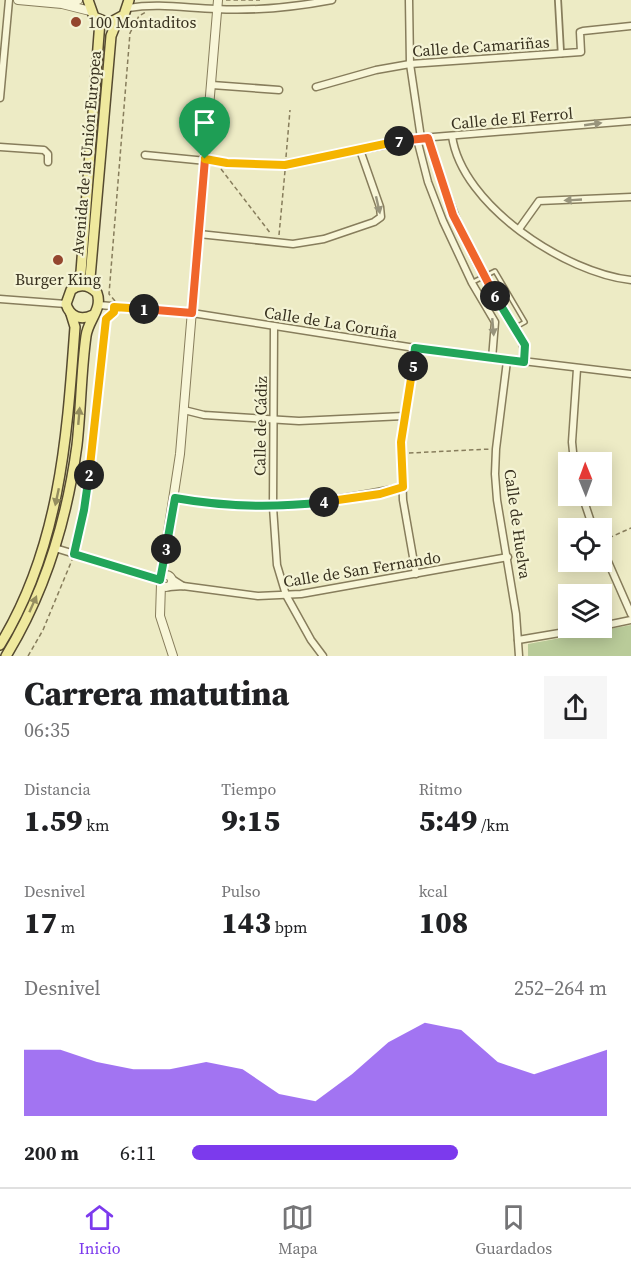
<!DOCTYPE html>
<html lang="es">
<head>
<meta charset="utf-8">
<style>
	:root { --surface:#fff; --page:#f6f6f6; --text:#202124; --muted:#757577; --line:#e0e0e0; --accent:#7c3aed }
	body { margin:0; font-family:"Source Serif 4",serif; background:var(--page); color:var(--text); height:100vh; display:flex; flex-direction:column; font-size:22px; white-space:nowrap }
	* { box-sizing:border-box; margin:0 }
	p { font-size:20px; color:var(--muted) }
	.icon { flex:none; width:33px; height:33px; fill:none; stroke:currentColor; stroke-width:2; stroke-linecap:round; stroke-linejoin:round }
	.map { position:relative; height:656px; overflow:hidden }
	.drawer { display:flex; flex-direction:column; background:var(--surface); flex:1 }
	.drawer>* { flex:none }
	.needle { width:39px; rotate:359deg }
	.fabs { position:absolute; left:558px; top:452px; display:grid; gap:12px }
	.fabs a { display:grid; place-items:center; width:54px; height:54px; border-radius:0px; background:var(--surface); box-shadow:0 3px 15px #0003; font-size:30px }
	.pin { position:absolute; display:grid; place-items:center; width:51px; height:51px; color:#fff; margin:-62px -26px; border-radius:50% 50% 50% 0; rotate:-45deg; box-shadow:0 0 6px #0007 }
	.pin .icon { rotate:45deg }
	.km { position:absolute; width:30px; height:30px; margin:-15px; border-radius:50%; background:#222; color:#fff; font-size:16px; line-height:30px; text-align:center }
	.round { display:grid; place-items:center; flex:none; width:63px; height:63px; border-radius:0px; background:var(--page) }
	.summary { display:flex; align-items:center; justify-content:space-between; height:102px; padding:0 24px }
	h1 { font-size:33px; font-weight:800; line-height:45px }
	.figures { display:grid; grid-template-columns:repeat(3,1fr); gap:9px; height:102px; padding:6px 24px }
	.figures div { display:grid; align-content:center }
	.figures b { font-size:30px; font-weight:800 }
	.figures small { font-size:16px; font-weight:400 }
	.figures p { font-size:16px }
	.chart { height:168px; padding:12px 24px }
	.chart p { display:flex; justify-content:space-between }
	.chart svg { width:100%; height:108px; margin-top:6px; fill:var(--accent); opacity:.7 }
	ul { padding:0 24px; list-style:none; font-size:20px }
	li { display:grid; grid-template-columns:96px 72px 1fr; align-items:center; height:45px }
	li i { height:15px; border-radius:8px; background:var(--accent) }
	.tab-bar { display:flex; justify-content:space-around; align-items:center; height:84px; border-top:2px solid var(--line); background:var(--surface); font-size:16px; color:var(--muted) }
	.tab-bar a { display:grid; justify-items:center; gap:3px }
	.tab-bar .on { color:var(--accent) }
	.map>svg:first-child { display:block }
	.green { fill:#b9cb99 }
	.lines { fill:none; stroke-linecap:round; stroke-linejoin:round }
	.service-casing { stroke:#877d5c; stroke-width:6 }
	.pedestrian-casing { stroke:#877d5c; stroke-width:8 }
	.minor-casing { stroke:#877d5c; stroke-width:9 }
	.tertiary-casing { stroke:#877d5c; stroke-width:10 }
	.primary-casing { stroke:#554a30; stroke-width:12 }
	.path { stroke:#877d5c; stroke-width:1.5; stroke-dasharray:4.5 3; stroke-linecap:butt }
	.service { stroke:#f8f6d8; stroke-width:3 }
	.pedestrian { stroke:#f8f6d8; stroke-width:4.5 }
	.minor { stroke:#f8f6d8; stroke-width:6 }
	.tertiary { stroke:#f8f6d8; stroke-width:8 }
	.primary { stroke:#efe99e; stroke-width:9 }
	.oneway { fill:#98947c }
	.oneway2 { fill:#948d5e }
	.split-1-casing { stroke:#fff; stroke-width:12 }
	.split-2-casing { stroke:#fff; stroke-width:12 }
	.split-3-casing { stroke:#fff; stroke-width:12 }
	.split-4-casing { stroke:#fff; stroke-width:12 }
	.split-5-casing { stroke:#fff; stroke-width:12 }
	.split-6-casing { stroke:#fff; stroke-width:12 }
	.split-7-casing { stroke:#fff; stroke-width:12 }
	.split-8-casing { stroke:#fff; stroke-width:12 }
	.split-1 { stroke:#f0652b; stroke-width:8 }
	.split-2 { stroke:#f5b400; stroke-width:8 }
	.split-3 { stroke:#22a559; stroke-width:8 }
	.split-4 { stroke:#22a559; stroke-width:8 }
	.split-5 { stroke:#f5b400; stroke-width:8 }
	.split-6 { stroke:#22a559; stroke-width:8 }
	.split-7 { stroke:#f0652b; stroke-width:8 }
	.split-8 { stroke:#f5b400; stroke-width:8 }
	.poi-dot { fill:#94462e; stroke:#f4f3d4; stroke-width:2 }
	.labels { text-anchor:middle; stroke-width:4.5; stroke-linejoin:round; paint-order:stroke }
	.poi-label { font-size:16px; fill:#38311f; stroke:#f4f3d4; text-anchor:start }
	.street-label { font-size:16px; fill:#38311f; stroke:#f4f3d4 }
</style>
</head>
<body>
<div class="map">
<svg width="631" height="656" viewBox="0 0 631 656">
	<rect width="100%" height="100%" fill="#edebc5"/>
	<!-- green -->
	<path class="green" d="M631,625v31h-103v-12z"/>
	<g class="lines">
		<defs>
			<path id="service" d="M473,282l22,-11 30,51 -9,5"/>
			<path id="pedestrian" d="M558,0l3,54"/>
			<g id="minor">
				<path d="M409,0l1,64 11,74"/>
				<path d="M128,8c30,-5 58,0 88,1 38,2 79,-2 116,-9"/>
				<path d="M212,85l67,5"/>
				<path d="M316,87l60,-17 34,-6 171,-12 -1,-20 3,-1 48,-5"/>
				<path d="M0,98l9,-98"/>
				<path d="M452,136c10,70 114,137 179,144"/>
				<path d="M428,138c21,65 37,111 74,170 13,19 24,30 22,54"/>
				<path d="M417,139l11,43 15,39 29,62 23,39 -3,37"/>
				<path d="M0,147l44,3 4,4v8"/>
				<path d="M145,155l82,8 58,2 136,-27 210,-17"/>
				<path d="M519,229l20,-28 92,-4"/>
				<path d="M199,234l94,10 31,-5 50,-17 7,-5 -1,-10 -20,-57"/>
				<path d="M0,299l66,5"/>
				<path d="M99,305l93,8 223,35 216,26"/>
				<path d="M274,328l-1,179 4,58 9,30 25,45 12,16"/>
				<path d="M415,348l-14,94 2,58 13,74"/>
				<path d="M507,361l-11,88 -1,25 2,26 19,114 3,42"/>
				<path d="M184,410l20,5 95,6 105,-5"/>
				<path d="M574,462l-2,-20 5,-73"/>
				<path d="M582,495l11,33"/>
				<path d="M175,498c77,15 152,5 228,-11"/>
				<path d="M55,548l105,32"/>
				<path d="M602,548l29,66"/>
				<path d="M172,579l11,7"/>
				<path d="M169,587l14,-1 75,10 43,-2 207,-37"/>
				<path d="M602,626l29,-6"/>
				<path d="M518,640l77,-13"/>
			</g>
			<g id="tertiary">
				<path d="M18,0l44,4 28,7"/>
				<path d="M63,3l15,-3"/>
				<circle cx="166" cy="581" r="6"/>
				<path d="M161,578l19,-124 38,-454"/>
				<path d="M161,584l-1,32 13,40"/>
			</g>
			<g id="primary">
				<path d="M88,0l6,17 15,6 15,-8 5,-15"/>
				<path d="M75,287l6,-15 19,-251"/>
				<path d="M93,289l-3,-11 21,-242 6,-15"/>
				<path d="M0,645c60,-98 67,-208 75,-318l-4,-13"/>
				<path d="M6,656c39,-64 61,-136 71,-211 4,-36 4,-73 9,-109 2,-16 17,-27 11,-43 -8,-8 -17,-10 -26,-3l-5,14c4,13 15,17 27,11"/>
			</g>
		</defs>
		<!-- service casing -->
		<use href="#service" class="service-casing"/>
		<!-- pedestrian casing -->
		<use href="#pedestrian" class="pedestrian-casing"/>
		<!-- minor casing -->
		<use href="#minor" class="minor-casing"/>
		<!-- tertiary casing -->
		<use href="#tertiary" class="tertiary-casing"/>
		<!-- primary casing -->
		<use href="#primary" class="primary-casing"/>
		<!-- path -->
		<g class="path">
			<path d="M226,0h34"/>
			<path d="M286,157l4,-47"/>
			<path d="M221,169l50,65"/>
			<path d="M279,235l6,-64"/>
			<path d="M115,301l-6,-7 21,-261 9,-17 7,-4"/>
			<path d="M409,453l82,-4"/>
			<path d="M602,541l29,-13"/>
			<path d="M75,547l10,-37 21,-191 6,-5"/>
			<path d="M28,656l15,-26 29,-70"/>
		</g>
		<!-- service -->
		<use href="#service" class="service"/>
		<!-- pedestrian -->
		<use href="#pedestrian" class="pedestrian"/>
		<!-- minor -->
		<use href="#minor" class="minor"/>
		<!-- tertiary -->
		<use href="#tertiary" class="tertiary"/>
		<!-- primary -->
		<use href="#primary" class="primary"/>
	</g>
	<!-- one-way arrows -->
	<defs><path id="oneway-solid" d="M-6-.8H1V-3.2L6.5 0L1 3.2V.8H-6Z" transform="scale(1.5)"/></defs>
	<g class="oneway">
		<use href="#oneway-solid" transform="translate(593 124) rotate(-8)"/>
		<use href="#oneway-solid" transform="translate(573 200) rotate(177)"/>
		<use href="#oneway-solid" transform="translate(378 205) rotate(77)"/>
		<use href="#oneway-solid" transform="translate(493 327) rotate(85)"/>
	</g>
	<g class="oneway2">
		<use href="#oneway-solid" transform="translate(79 416) rotate(-85)"/>
		<use href="#oneway-solid" transform="translate(57 497) rotate(102)"/>
		<use href="#oneway-solid" transform="translate(33 604) rotate(-66)"/>
	</g>
	<g class="lines">
		<defs>
			<path id="split-1" d="M144,309l48,4 13,-154"/>
			<path id="split-2" d="M89,475l17,-156 8,-7v-5l30,2"/>
			<path id="split-3" d="M89,475l-5,35 -10,44 86,26 6,-31"/>
			<path id="split-4" d="M166,549l9,-51c50,9 99,10 149,4"/>
			<path id="split-5" d="M324,502l56,-8 23,-7 -2,-45 12,-76"/>
			<path id="split-6" d="M413,366l2,-18 109,14 1,-17 -30,-49"/>
			<path id="split-7" d="M399,141l29,-3 25,77 42,81"/>
			<path id="split-8" d="M205,159l22,4 58,2 114,-24"/>
		</defs>
		<!-- split-1 casing -->
		<use href="#split-1" class="split-1-casing"/>
		<!-- split-2 casing -->
		<use href="#split-2" class="split-2-casing"/>
		<!-- split-3 casing -->
		<use href="#split-3" class="split-3-casing"/>
		<!-- split-4 casing -->
		<use href="#split-4" class="split-4-casing"/>
		<!-- split-5 casing -->
		<use href="#split-5" class="split-5-casing"/>
		<!-- split-6 casing -->
		<use href="#split-6" class="split-6-casing"/>
		<!-- split-7 casing -->
		<use href="#split-7" class="split-7-casing"/>
		<!-- split-8 casing -->
		<use href="#split-8" class="split-8-casing"/>
		<!-- split-1 -->
		<use href="#split-1" class="split-1"/>
		<!-- split-2 -->
		<use href="#split-2" class="split-2"/>
		<!-- split-3 -->
		<use href="#split-3" class="split-3"/>
		<!-- split-4 -->
		<use href="#split-4" class="split-4"/>
		<!-- split-5 -->
		<use href="#split-5" class="split-5"/>
		<!-- split-6 -->
		<use href="#split-6" class="split-6"/>
		<!-- split-7 -->
		<use href="#split-7" class="split-7"/>
		<!-- split-8 -->
		<use href="#split-8" class="split-8"/>
	</g>
	<!-- markers -->
	<g class="poi-dot">
		<circle cx="76" cy="22" r="6"/>
		<circle cx="58" cy="260" r="6"/>
	</g>
	<g class="labels">
		<!-- poi labels -->
		<g class="poi-label">
			<text x="88" y="28">100 Montaditos</text>
			<text x="58" y="285" text-anchor="middle">Burger King</text>
		</g>
		<!-- street labels -->
		<g class="street-label">
			<text transform="translate(481 46) rotate(-4)" y="6">Calle de Camariñas</text>
			<text transform="translate(512 118) rotate(-5)" y="6">Calle de El Ferrol</text>
			<text transform="translate(86 153) rotate(-85)" y="6">Avenida de la Unión Europea</text>
			<text transform="translate(331 322) rotate(9)" y="6">Calle de La Coruña</text>
			<text transform="translate(260 426) rotate(-89)" y="6">Calle de Cádiz</text>
			<text transform="translate(518 524) rotate(82)" y="6">Calle de Huelva</text>
			<text transform="translate(362 569) rotate(-9)" y="6">Calle de San Fernando</text>
		</g>
	</g>
</svg>
<div class="fabs">
<a><svg class="needle" viewBox="-14 -14 28 28"><path d="M0-13l5 13h-10z" fill="#e53935"/><path d="M0 13l5-13h-10z" fill="#757577"/></svg></a>
<a><svg class="icon" aria-label="locate" viewBox="0 0 24 24"><circle cx="12" cy="12" r="6"/><path d="M12 2v4M12 18v4M2 12h4M18 12h4"/></svg></a>
<a><svg class="icon" aria-label="layers" viewBox="0 0 24 24"><path d="M12 4l9 5-9 5-9-5zM3 14l9 5 9-5"/></svg></a>
</div>
<div class="pin" style="left:205px;top:159px;background:#1e9e55"><svg class="icon" aria-label="arrive" viewBox="0 0 24 24"><path d="M6 21V4h12l-3 4 3 4H6"/></svg></div>
<b class="km" style="left:144px;top:309px">1</b>
<b class="km" style="left:89px;top:475px">2</b>
<b class="km" style="left:166px;top:549px">3</b>
<b class="km" style="left:324px;top:502px">4</b>
<b class="km" style="left:413px;top:366px">5</b>
<b class="km" style="left:495px;top:296px">6</b>
<b class="km" style="left:399px;top:141px">7</b>
</div>
<section class="drawer">
<div class="summary"><div><h1>Carrera matutina</h1><p>06:35</p></div><a class="round"><svg class="icon" aria-label="share" viewBox="0 0 24 24"><path d="M12 15V3M7 8l5-5 5 5M5 13v7h14v-7"/></svg></a></div>
<div class="figures">
<div><p>Distancia</p><b>1.59<small> km</small></b></div>
<div><p>Tiempo</p><b>9:15</b></div>
<div><p>Ritmo</p><b>5:49<small> /km</small></b></div>
</div>
<div class="figures">
<div><p>Desnivel</p><b>17<small> m</small></b></div>
<div><p>Pulso</p><b>143<small> bpm</small></b></div>
<div><p>kcal</p><b>108</b></div>
</div>
<div class="chart"><p><span>Desnivel</span>252–264 m</p>
<svg viewBox="0 0 160 44" preserveAspectRatio="none"><path d="M0 44V17L10 17L20 22L30 25L40 25L50 22L60 25L70 35L80 38L90 27L100 14L110 6L120 9L130 22L140 27L150 22L160 17V44z"/></svg>
</div>
<ul>
<li><b>200 m</b>6:11<i style="width:64%"></i></li>
</ul>
</section>
<nav class="tab-bar">
<a class="on"><svg class="icon" aria-label="home" viewBox="0 0 24 24"><path d="M3 11l9-7 9 7M6 9v11h12V9"/></svg>Inicio</a>
<a><svg class="icon" aria-label="map" viewBox="0 0 24 24"><path d="M3 6l6-2 6 2 6-2v14l-6 2-6-2-6 2zM9 4v14M15 6v14"/></svg>Mapa</a>
<a><svg class="icon" aria-label="saved" viewBox="0 0 24 24"><path d="M7 4h10v16l-5-4-5 4z"/></svg>Guardados</a>
</nav>
</body>
</html>
